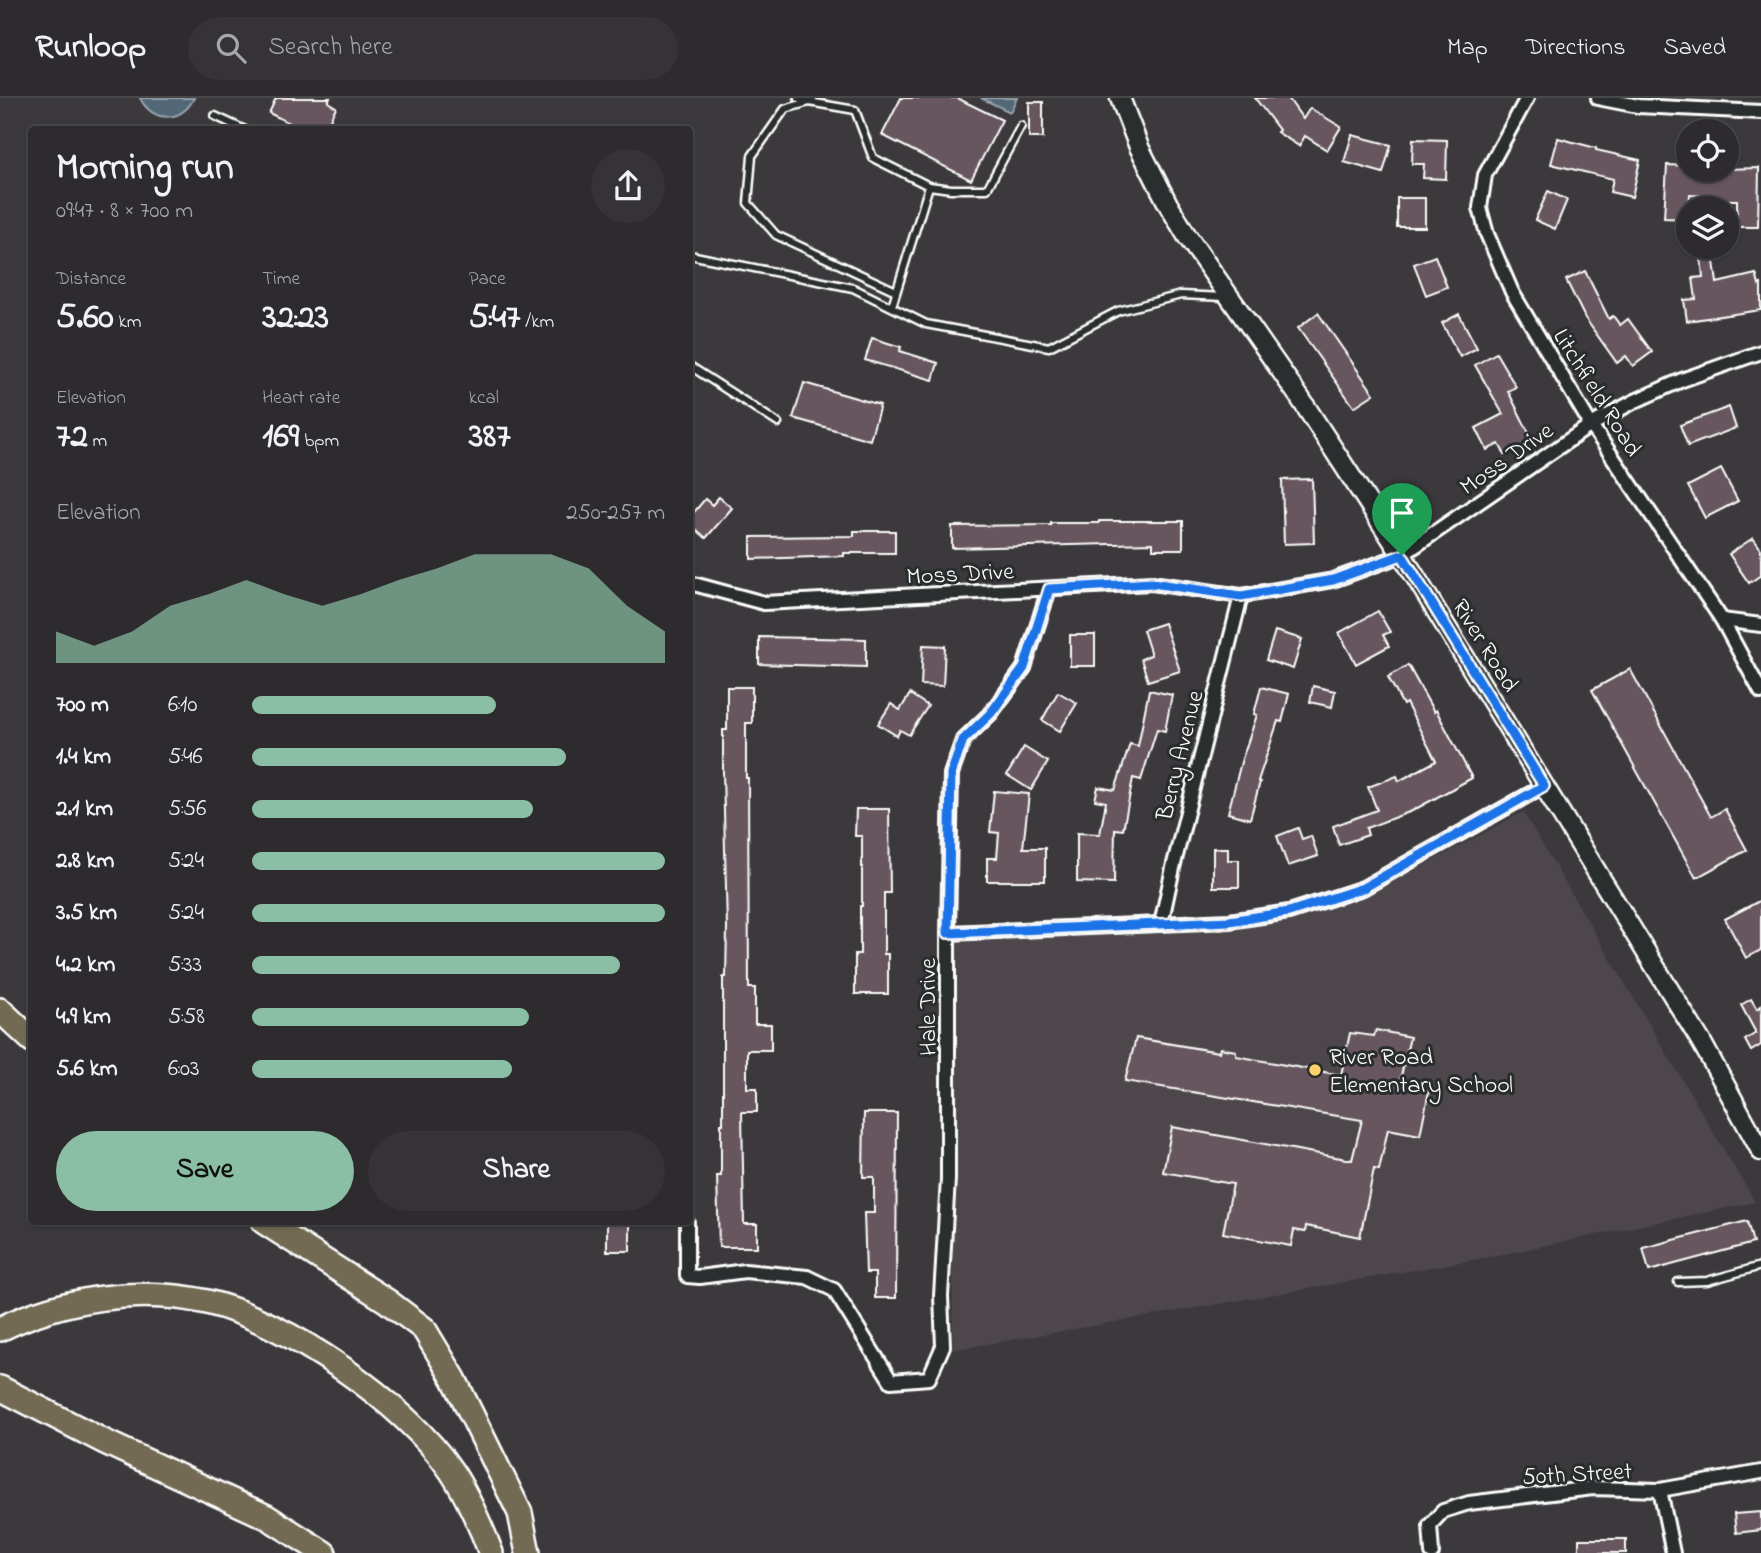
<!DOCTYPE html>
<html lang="en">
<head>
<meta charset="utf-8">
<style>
	:root { --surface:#2d2b2e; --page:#353336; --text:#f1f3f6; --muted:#a7a7aa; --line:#48474a; --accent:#8abfa5 }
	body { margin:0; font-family:"Indie Flower",sans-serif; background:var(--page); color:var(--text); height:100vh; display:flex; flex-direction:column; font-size:26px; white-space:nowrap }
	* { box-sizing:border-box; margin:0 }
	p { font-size:23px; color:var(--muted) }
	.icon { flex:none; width:38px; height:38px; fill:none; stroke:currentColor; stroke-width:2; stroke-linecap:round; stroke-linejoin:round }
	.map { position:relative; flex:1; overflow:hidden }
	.panel { position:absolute; left:28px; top:28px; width:665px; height:1099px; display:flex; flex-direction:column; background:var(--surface); border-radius:7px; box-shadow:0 2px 5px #0004,0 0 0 2px var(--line) }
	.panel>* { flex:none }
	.controls { position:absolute; left:1676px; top:21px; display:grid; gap:14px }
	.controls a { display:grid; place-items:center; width:63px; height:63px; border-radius:50%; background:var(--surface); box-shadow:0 2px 5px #0004,0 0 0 2px var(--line); font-size:35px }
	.pin { position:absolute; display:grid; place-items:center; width:60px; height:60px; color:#fff; margin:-72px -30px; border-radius:50% 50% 50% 0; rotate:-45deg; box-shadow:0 0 7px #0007 }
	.pin .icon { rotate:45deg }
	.round { display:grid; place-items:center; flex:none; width:74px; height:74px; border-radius:37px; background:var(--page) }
	.head { display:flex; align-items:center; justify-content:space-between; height:119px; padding:0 28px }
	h1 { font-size:38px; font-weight:800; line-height:52px }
	.figures { display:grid; grid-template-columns:repeat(3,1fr); gap:10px; height:119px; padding:7px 28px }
	.figures div { display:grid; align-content:center }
	.figures b { font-size:35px; font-weight:800 }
	.figures small { font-size:19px; font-weight:400 }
	.figures p { font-size:19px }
	.chart { height:196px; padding:14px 28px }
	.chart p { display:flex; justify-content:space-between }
	.chart svg { width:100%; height:126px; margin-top:7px; fill:var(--accent); opacity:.7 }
	.button { display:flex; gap:14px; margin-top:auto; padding:14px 28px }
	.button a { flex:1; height:80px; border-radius:42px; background:var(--accent); color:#111; font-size:28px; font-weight:800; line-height:80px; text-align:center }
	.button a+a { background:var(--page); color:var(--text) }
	ul { padding:0 28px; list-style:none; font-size:23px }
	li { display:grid; grid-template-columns:112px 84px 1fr; align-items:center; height:52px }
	li i { height:18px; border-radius:9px; background:var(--accent) }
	header { display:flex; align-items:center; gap:42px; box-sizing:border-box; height:98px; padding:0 35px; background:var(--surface); border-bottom:2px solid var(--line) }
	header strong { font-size:33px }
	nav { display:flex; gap:38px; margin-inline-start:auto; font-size:24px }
	.search { width:490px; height:63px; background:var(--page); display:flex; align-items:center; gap:18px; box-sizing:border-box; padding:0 24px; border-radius:38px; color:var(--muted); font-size:26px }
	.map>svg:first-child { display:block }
	.built { fill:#4d464b }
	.water { fill:#526876; stroke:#97a4ad; stroke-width:2 }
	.building { fill:#67565f; stroke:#fff; stroke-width:2 }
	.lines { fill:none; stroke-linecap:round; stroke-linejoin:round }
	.lane-casing { stroke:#fff; stroke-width:11 }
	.street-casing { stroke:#fff; stroke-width:18 }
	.secondary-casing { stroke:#fff; stroke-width:23 }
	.highway-casing { stroke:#fff; stroke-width:28 }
	.lane { stroke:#2a2d2e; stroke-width:6 }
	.street { stroke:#2a2d2e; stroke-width:12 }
	.secondary { stroke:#2a2d2e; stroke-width:18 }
	.highway { stroke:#736b52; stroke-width:23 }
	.route-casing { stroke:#fff; stroke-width:14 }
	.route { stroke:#1a73e8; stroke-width:9 }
	.poi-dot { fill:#ffd166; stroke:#2a2d2e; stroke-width:2.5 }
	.labels { text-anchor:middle; stroke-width:6; stroke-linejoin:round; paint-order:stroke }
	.street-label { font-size:24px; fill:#fff; stroke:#2a2d2e }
	.poi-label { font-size:24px; fill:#fff; stroke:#2a2d2e; text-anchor:start }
</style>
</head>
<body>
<header>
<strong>Runloop</strong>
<div class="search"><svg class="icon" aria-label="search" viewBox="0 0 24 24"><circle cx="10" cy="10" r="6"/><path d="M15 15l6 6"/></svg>Search here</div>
<nav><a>Map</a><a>Directions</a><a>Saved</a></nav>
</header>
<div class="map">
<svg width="1761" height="1455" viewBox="0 0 1761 1455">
	<rect width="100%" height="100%" fill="#3c393d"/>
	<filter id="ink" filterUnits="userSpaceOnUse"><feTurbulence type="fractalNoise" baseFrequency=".0143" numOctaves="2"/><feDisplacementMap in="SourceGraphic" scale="14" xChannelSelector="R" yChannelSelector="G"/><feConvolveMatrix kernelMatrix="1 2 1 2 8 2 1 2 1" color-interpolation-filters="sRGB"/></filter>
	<g filter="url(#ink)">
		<!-- built -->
		<path class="built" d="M1523,714l232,390 -271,56 -531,92v-412l277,-11 59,-7 82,-26z"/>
		<!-- water -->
		<g class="water">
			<path d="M140,0h54c-12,25 -42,25 -54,0z"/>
			<path d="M981,0h36l-7,14z"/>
		</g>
		<!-- building -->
		<g class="building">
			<path d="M276,0h54l-2,4 8,5 -11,23h-21l-35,-17z"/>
			<path d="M901,0h56l45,22 -31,60 -89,-45z"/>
			<path d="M1255,0h33l15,21 7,-11 31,19 -14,23 -22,-14 -6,10 -22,-14 2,-2z"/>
			<rect x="1029" y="4" width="14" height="36"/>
			<path d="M1352,37l39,10 -8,28 -39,-11z"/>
			<path d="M1558,40l38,10v2l44,10 -8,37 -22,-5 3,-13 -62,-15z"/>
			<path d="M1413,41l34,1 -1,39 -23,-1 1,-14h-12z"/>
			<path d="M1667,67l22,1v4l70,-2 -1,59h-21v-27h-20v-3l-27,-2 -2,24 -24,-1z"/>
			<path d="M1548,93l19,9 -12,29 -20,-9z"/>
			<rect x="1397" y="100" width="28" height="29"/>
			<path d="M1700,149h12l5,36 39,-9 3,11 2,-1v26l-74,11 -3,-21 12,-1 -3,-21 10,-1z"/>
			<path d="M1435,158l12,31 -21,8 -12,-31z"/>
			<path d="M1585,173l24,48 4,-3 7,9 8,-6 24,33 -19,14 -7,-10 -9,7 -32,-45 -19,-38z"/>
			<path d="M1318,215l56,81 -20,13 -56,-79z"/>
			<path d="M1459,216l18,34 -17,9 -18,-34z"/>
			<path d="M872,240l29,9 -1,4 38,12 -5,17 -68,-20z"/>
			<path d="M1496,255l20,34 -8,4 25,50 -28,14 -6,-11 -12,6 -11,-22 27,-14 -28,-49z"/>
			<path d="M804,285l76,22 -10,35 -77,-22z"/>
			<path d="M1729,309l7,21 -48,18 -8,-21z"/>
			<path d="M1721,371l17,32 -33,17 -17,-32z"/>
			<path d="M1312,381l2,64 -30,1 -2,-64z"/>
			<path d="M719,399l13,11 -26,30 -16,-14v-7l15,-18 7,6z"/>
			<path d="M1099,423h84v28h-30v-6l-201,5v-22l99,-1v-2h48z"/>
			<path d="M854,433h41v22h-51v3l-93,3v-22l103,-1z"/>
			<path d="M1753,440l8,11v26l-12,8 -20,-29z"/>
			<path d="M1378,513l12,21 -7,3 6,11 -33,18 -17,-31z"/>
			<path d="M1164,525l16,48 -32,10 -7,-22 10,-4 -8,-25z"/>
			<path d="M1275,533l27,8 -9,30 -27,-9z"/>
			<rect x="1070" y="537" width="25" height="31"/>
			<path d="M759,539l107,2v28l-107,-3z"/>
			<path d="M923,547l22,1 -2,40 -22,-1z"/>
			<path d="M1408,567l26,47 2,-2 36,68 -60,33 -46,17 2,7 -29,10 -6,-19 44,-16 -9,-23 29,-11 2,5 37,-20 -30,-58 -3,2 -15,-28z"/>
			<path d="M1630,571l81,148 14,-8 22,41 -51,28 -104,-188z"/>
			<path d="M1313,588l22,5 -3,16 -22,-5z"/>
			<path d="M727,589h25v36h-6v55h2l1,210h6v36h16v26h-24v38h10v24h-15l2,112h13v23h-38l-2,-71h4v-52h2v-147h3l1,-50 -4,-154v-43h4z"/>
			<path d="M1261,589l28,7 -7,28 -4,-1 -20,60 2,1 -10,37 -22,-6 13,-51 16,-47 -3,-1z"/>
			<path d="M1149,592l23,5 -7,36 -8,-2 -16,51 -8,-2 -10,52 -8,-1 -1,54 -37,-1v-49l23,1 6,-32 -11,-2 3,-13 17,3 15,-46 8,2z"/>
			<path d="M1058,594l19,11 -17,28 -18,-11z"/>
			<path d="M910,596l18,12 -19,29 -9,-5 -3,6 -19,-12 13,-20 9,6z"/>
			<path d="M1024,649l24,15 -17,28 -24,-15z"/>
			<path d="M994,693l35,3 -6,54h22v33h-58v-23h10l2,-25 -9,-1z"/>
			<path d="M856,711h33l1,84h-6v61h4v40h-33v-40h5v-48h2v-70h-7z"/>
			<path d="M1298,730l4,11 9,-3 7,20 -30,10 -11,-30z"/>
			<path d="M1213,750h15v12h11v27h-26z"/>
			<path d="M1761,802v50l-15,8 -21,-39z"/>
			<path d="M1751,901l6,10 4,-3v39l-10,6 -6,-11 11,-7 -15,-28z"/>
			<path d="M1376,932l34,7 -11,48 30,6 -9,44 -32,-6 -9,41 -5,-1 -14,68 -54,-11 -1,6 -11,-2 -3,16 -68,-13 10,-49 -70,-12 9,-45 180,33 10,-40 -237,-39 11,-43 83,14 1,-4 16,3v5l105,19 9,-42 24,3z"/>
			<path d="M864,1015h33l-1,185h-21v-25h-9l-2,-60h10v-36h-11z"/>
			<path d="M1747,1123l6,22 -104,28 -6,-23z"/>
			<rect x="607" y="1124" width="23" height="29"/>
			<path d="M1761,1414v18l-25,3 -2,-19z"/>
			<rect x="1579" y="1441" width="47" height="14"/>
		</g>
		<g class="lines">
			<defs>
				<g id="lane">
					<path d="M798,0l11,4 46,8 18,48 56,28 22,3h36l34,-63"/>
					<path d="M813,0l-4,4 -24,7 -33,47 -4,47 28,32 120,56"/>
					<path d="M215,18l30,14"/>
					<path d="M690,157l163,33 73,36 123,23 69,-36 63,-16 43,2"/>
					<path d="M892,208l37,-120"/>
					<path d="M690,268l88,57"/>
					<path d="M1678,1184l29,-1 54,-15"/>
				</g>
				<g id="street">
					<path d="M1527,0l-42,77 -5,33 7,26 25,58 79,133 131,195 39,72"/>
					<path d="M1598,0l40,8 123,6"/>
					<path d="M690,485l74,20 388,-20 89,13 92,-16 69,-25 189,-130 42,-23 49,-22 79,-28"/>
					<path d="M1722,522l39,5"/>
					<path d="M1161,826l12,-56 68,-272"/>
					<path d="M948,835l281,-12 60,-9 74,-24 181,-102"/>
					<path d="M687,1124v54l13,1 45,-6 62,6 27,13 57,91 38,-3 14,-32 -2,-50 7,-117v-246l3,-159 12,-34 28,-27 33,-45 25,-79"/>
					<path d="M1660,1392l13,63"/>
					<path d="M1432,1455l-2,-28 13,-14 26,-8 124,-15 67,2 101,-18"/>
				</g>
				<path id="secondary" d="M1120,0l19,49 29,57 19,32 113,162 102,157 300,488 59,108"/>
				<g id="highway">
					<path d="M0,912l32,30"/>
					<path d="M264,1124l123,79 37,28 30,50 66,134 8,40"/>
					<path d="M0,1231c62,-31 139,-42 207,-27 80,19 199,101 245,170 14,21 30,57 39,81"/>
					<path d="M0,1290l105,54 162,75 57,36"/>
				</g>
			</defs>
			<!-- lane casing -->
			<use href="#lane" class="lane-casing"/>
			<!-- street casing -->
			<use href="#street" class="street-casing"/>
			<!-- secondary casing -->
			<use href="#secondary" class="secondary-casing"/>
			<!-- highway casing -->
			<use href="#highway" class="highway-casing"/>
			<!-- lane -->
			<use href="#lane" class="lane"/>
			<!-- street -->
			<use href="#street" class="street"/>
			<!-- secondary -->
			<use href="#secondary" class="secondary"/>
			<!-- highway -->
			<use href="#highway" class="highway"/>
		</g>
	</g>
	<g class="lines" filter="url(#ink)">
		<defs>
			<path id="route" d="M1402,457l142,231 -181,102 -74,24 -60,9 -281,12 3,-159 12,-34 28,-27 33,-45 25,-79 103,-6 89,13 92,-16z"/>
		</defs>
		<!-- route casing -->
		<use href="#route" class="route-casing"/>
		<!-- route -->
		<use href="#route" class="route"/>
	</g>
	<!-- markers -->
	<circle class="poi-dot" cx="1315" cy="972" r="7"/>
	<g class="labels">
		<!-- street labels -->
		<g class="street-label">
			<text transform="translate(1598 294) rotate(58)" y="8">Litchfield Road</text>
			<text transform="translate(1506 360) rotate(-35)" y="8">Moss Drive</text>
			<text transform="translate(960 475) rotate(-3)" y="8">Moss Drive</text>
			<text transform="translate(1486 547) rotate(58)" y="8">River Road</text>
			<text transform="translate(1179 657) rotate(-76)" y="8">Berry Avenue</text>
			<text transform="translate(927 909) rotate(-90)" y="8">Hale Drive</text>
			<text transform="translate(1577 1375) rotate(-3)" y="8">50th Street</text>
		</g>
		<!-- poi labels -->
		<g class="poi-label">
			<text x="1329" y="966">River Road<tspan x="1329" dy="28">Elementary School</tspan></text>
		</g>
	</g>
</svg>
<div class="controls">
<a><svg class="icon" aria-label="locate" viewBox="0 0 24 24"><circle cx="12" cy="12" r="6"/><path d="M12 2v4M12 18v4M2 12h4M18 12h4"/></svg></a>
<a><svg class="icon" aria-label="layers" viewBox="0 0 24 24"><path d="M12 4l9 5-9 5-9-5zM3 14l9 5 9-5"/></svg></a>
</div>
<div class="pin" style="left:1402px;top:457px;background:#1e9e55"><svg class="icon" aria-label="arrive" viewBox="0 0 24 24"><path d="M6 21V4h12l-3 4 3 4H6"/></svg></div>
<section class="panel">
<div class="head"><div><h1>Morning run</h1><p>09:47 · 8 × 700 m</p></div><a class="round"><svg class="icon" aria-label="share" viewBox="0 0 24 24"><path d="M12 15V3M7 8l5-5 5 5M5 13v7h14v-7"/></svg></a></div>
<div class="figures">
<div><p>Distance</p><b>5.60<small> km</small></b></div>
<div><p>Time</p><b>32:23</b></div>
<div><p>Pace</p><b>5:47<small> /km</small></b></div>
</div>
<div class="figures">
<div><p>Elevation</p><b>72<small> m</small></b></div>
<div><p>Heart rate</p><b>169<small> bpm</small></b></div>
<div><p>kcal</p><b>387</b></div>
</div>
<div class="chart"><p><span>Elevation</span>250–257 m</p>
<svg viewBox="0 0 160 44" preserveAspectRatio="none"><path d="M0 44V33L10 38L20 33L30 24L40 20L50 15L60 20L70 24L80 20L90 15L100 11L110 6L120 6L130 6L140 11L150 24L160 33V44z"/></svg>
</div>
<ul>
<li><b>700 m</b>6:10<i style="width:59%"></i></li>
<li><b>1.4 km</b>5:46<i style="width:76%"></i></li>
<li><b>2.1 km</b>5:56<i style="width:68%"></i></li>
<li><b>2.8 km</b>5:24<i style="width:100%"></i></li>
<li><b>3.5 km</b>5:24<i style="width:100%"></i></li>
<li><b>4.2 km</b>5:33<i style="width:89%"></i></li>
<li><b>4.9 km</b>5:58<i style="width:67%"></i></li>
<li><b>5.6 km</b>6:03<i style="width:63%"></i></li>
</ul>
<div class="button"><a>Save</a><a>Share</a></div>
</section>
</div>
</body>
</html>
